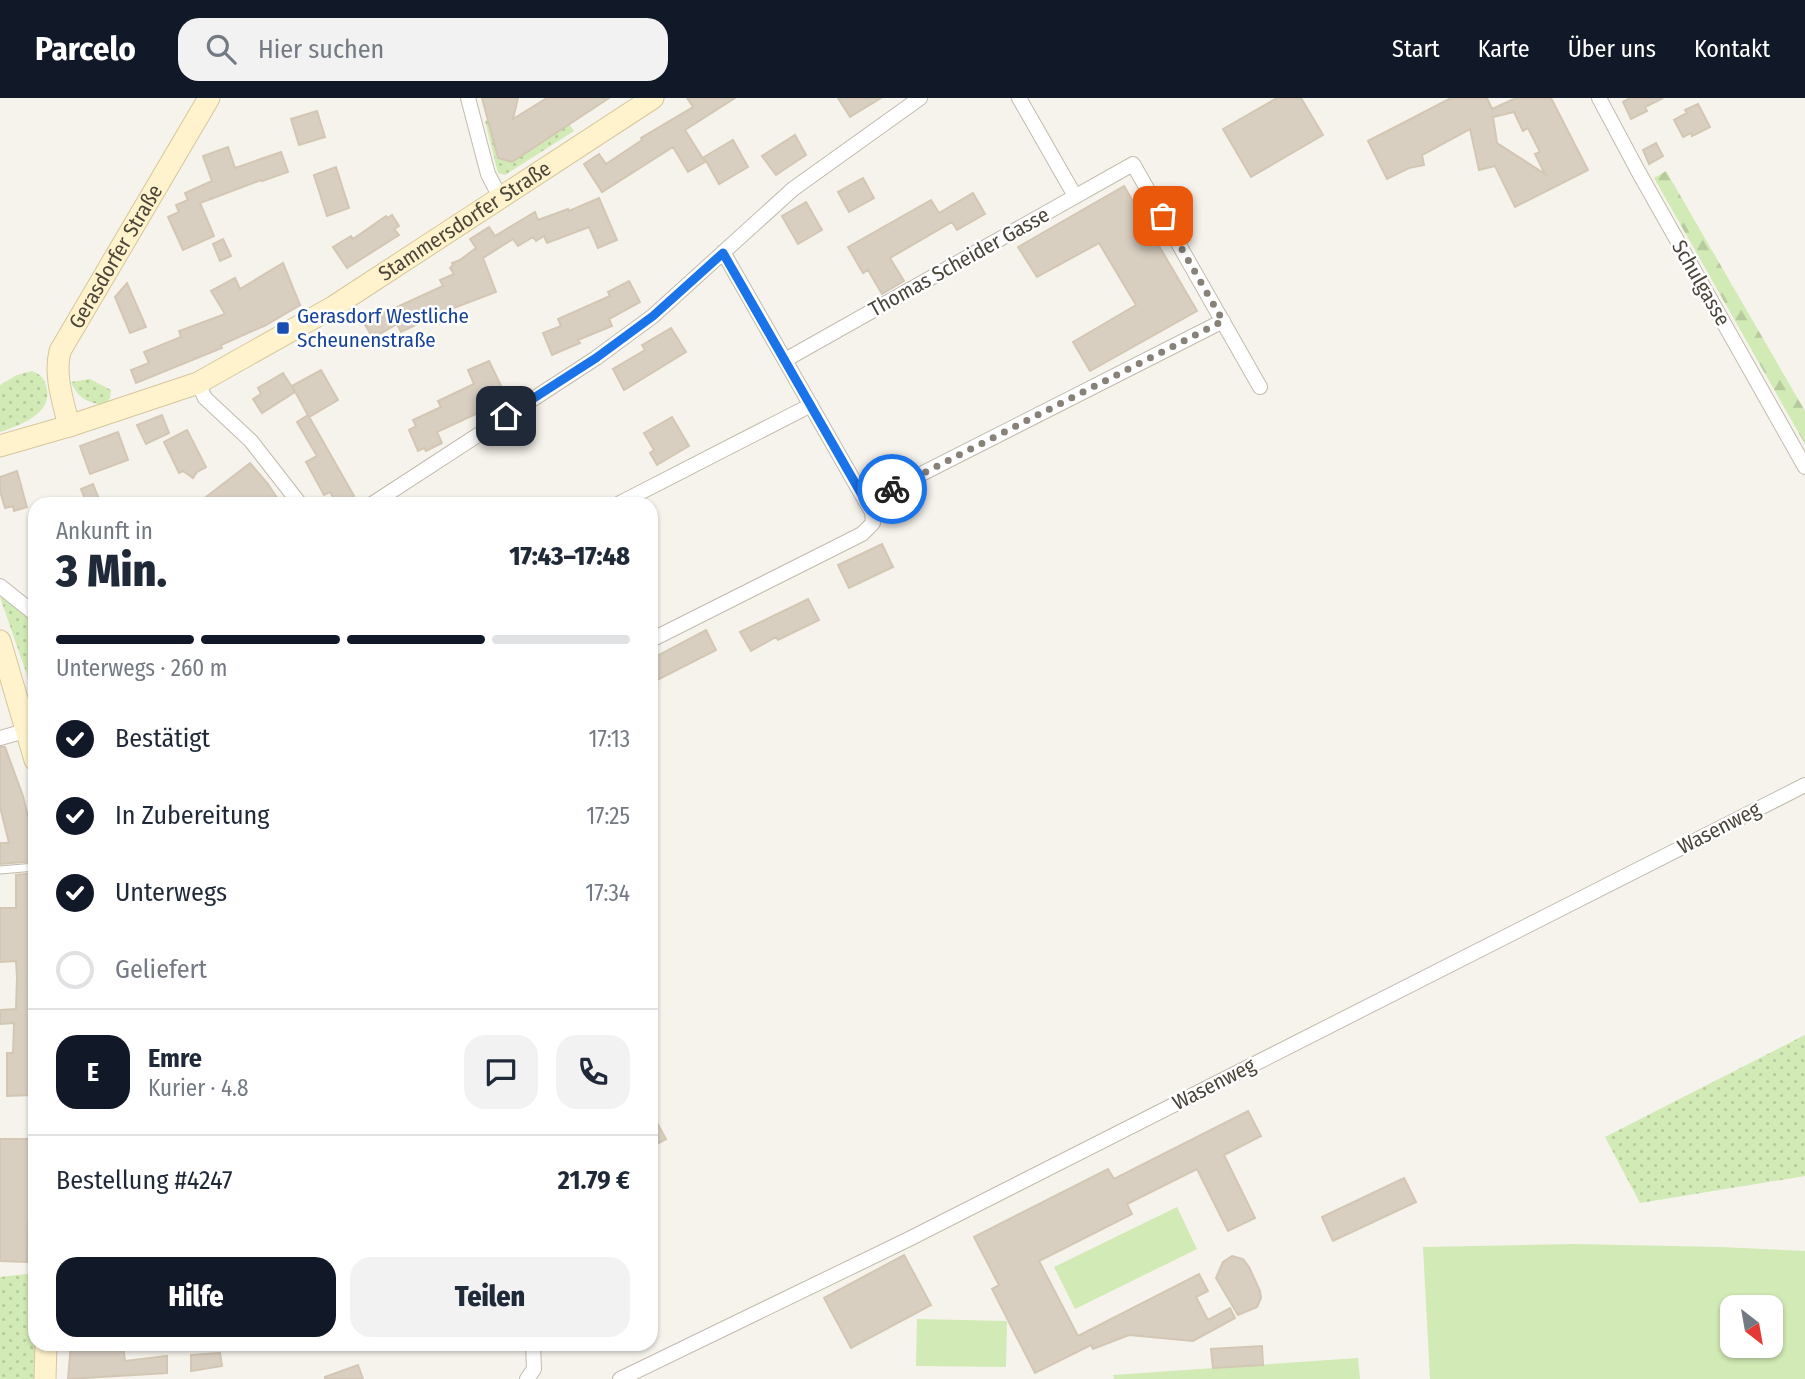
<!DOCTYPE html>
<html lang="de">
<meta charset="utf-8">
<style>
body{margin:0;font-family:"Fira Sans Condensed",sans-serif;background:#f2f2f3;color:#1f2937;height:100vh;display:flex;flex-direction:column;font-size:26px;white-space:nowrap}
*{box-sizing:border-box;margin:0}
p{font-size:23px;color:#747a83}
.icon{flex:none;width:38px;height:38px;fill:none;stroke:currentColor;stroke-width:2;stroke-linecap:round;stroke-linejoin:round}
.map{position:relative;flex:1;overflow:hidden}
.side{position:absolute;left:28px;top:399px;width:630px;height:854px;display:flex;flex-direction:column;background:#fff;border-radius:21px;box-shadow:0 2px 5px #0004}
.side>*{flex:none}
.needle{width:46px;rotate:149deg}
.tools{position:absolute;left:1720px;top:1197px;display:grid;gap:14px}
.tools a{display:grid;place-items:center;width:63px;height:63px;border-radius:14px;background:#fff;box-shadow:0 2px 5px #0004;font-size:35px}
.pin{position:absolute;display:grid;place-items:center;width:60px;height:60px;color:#fff;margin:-30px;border-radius:14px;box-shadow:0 4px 10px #0006}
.courier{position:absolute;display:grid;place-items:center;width:70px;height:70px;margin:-35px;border:5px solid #1a73e8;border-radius:50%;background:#fff;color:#222;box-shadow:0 2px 9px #0007}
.headline em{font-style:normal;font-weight:800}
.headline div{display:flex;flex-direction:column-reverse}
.headline{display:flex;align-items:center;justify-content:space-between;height:119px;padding:0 28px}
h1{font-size:46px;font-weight:800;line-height:52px}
.bar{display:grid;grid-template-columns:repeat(4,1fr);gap:10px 7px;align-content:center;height:84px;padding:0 28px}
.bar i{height:9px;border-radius:5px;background:#e0e1e3}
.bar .current{background:#111827}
.bar p{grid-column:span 4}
.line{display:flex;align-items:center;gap:18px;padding:0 28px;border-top:2px solid #e0e1e3}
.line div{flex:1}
.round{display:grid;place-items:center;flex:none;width:74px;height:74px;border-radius:21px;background:#f2f2f3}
ol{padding:0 28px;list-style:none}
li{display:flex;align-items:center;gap:21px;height:77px}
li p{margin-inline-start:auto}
li .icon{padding:7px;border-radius:50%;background:#111827;color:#fff;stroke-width:4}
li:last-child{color:#747a83}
li i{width:38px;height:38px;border:4px solid #e0e1e3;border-radius:50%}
.button{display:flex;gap:14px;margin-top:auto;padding:14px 28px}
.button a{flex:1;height:80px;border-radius:21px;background:#111827;color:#fff;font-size:28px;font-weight:800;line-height:80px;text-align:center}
.button a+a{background:#f2f2f3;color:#1f2937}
header{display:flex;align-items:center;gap:42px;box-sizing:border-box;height:98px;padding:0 35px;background:#111827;color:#fff}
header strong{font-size:33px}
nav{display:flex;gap:38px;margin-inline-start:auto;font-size:24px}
.search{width:490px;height:63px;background:#f2f2f3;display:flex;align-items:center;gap:18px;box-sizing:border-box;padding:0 24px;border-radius:21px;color:#747a83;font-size:26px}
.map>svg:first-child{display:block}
.grass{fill:url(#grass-dots)}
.forest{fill:url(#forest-firs)}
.garden{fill:#d2eab5;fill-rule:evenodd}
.building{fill:#d8cfc1;stroke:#d3c7b4;stroke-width:2;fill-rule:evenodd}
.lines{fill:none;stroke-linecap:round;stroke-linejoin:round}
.service-casing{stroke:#c2bbae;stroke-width:9}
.minor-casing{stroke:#c2bbae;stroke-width:16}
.secondary-casing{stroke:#d6c79b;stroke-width:23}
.service{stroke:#fff;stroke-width:7}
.minor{stroke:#fff;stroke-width:14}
.secondary{stroke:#fff3cd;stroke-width:21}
.done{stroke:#878178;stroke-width:7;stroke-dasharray:0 12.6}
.route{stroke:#1a73e8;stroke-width:9}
.transit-dot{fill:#1a4fb4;stroke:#fff;stroke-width:2.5}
.labels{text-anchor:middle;stroke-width:5;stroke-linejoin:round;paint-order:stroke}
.street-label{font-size:21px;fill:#4b4439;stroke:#fff}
.transit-label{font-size:21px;fill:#164399;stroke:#fff;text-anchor:start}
</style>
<header>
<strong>Parcelo</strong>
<div class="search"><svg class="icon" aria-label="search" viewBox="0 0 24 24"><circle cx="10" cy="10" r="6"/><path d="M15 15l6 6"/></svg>Hier suchen</div>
<nav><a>Start</a><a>Karte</a><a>Über uns</a><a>Kontakt</a></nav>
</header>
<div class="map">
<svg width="1805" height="1281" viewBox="0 0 1805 1281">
<defs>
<pattern id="grass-dots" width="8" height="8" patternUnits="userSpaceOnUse" patternTransform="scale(1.75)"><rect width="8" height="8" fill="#d2eab5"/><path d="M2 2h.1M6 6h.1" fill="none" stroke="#b6ca9c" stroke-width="1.8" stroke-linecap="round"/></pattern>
<pattern id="forest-firs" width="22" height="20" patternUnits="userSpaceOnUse" patternTransform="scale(1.75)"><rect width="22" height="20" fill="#d2eab5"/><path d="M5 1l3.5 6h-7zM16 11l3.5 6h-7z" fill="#b6ca9c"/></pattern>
</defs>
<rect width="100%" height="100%" fill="#f6f3ec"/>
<path class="grass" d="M488 22 497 59 512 64 569 26 574 33 505 77 498 75 485 23Z
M32 273C40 276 44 280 46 288 55 315 19 328 0 334V287L17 277Z
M90 281 111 292 110 300 105 307C89 305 78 301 71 284Z
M0 499C15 502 25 517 35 528V600Z
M1805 937V1078L1640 1105 1605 1039Z
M35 1175V1246H40L39 1281H0V1179Z"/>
<path class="forest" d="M1666 73 1805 313V346L1654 80Z"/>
<path class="garden" d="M1177 1109 1197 1151 1075 1211 1054 1169Z
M1574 1146 1720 1149 1805 1153V1281H1430L1423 1149ZM1771 1209V1248H1732V1209Z
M917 1221 1007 1223 1006 1269 916 1268Z
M1358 1260 1360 1281H1114L1113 1277Z"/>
<path class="building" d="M482 0H518L513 21 547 0H609L512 64 498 60Z
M687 0H735L685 32 705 64 688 74 673 49 602 94 584 66 599 56 606 66 642 42 641 40 693 9Z
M838 0H881L850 19Z
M1277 0H1301L1323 37 1251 79 1223 31Z
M1451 0H1487L1492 11 1516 0H1551L1588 72 1515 109 1495 68 1479 72 1470 31 1422 57 1424 67 1409 70 1387 81 1368 43ZM1514 14 1523 33 1528 30 1540 54 1535 56 1545 76 1497 45 1493 19Z
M1630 0H1663L1645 9 1647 13 1631 21 1623 4Z
M1698 6 1710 29 1692 38 1691 35 1683 39 1674 22 1687 15 1685 12Z
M317 13 325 39 299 47 291 21Z
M795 37 806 57 776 77 762 58Z
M733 42 748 69 719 86 704 59Z
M1656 45 1663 58 1649 66 1643 52Z
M228 49 235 70 281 54 288 74 262 83 261 82 200 105 214 138 183 152 168 119 179 114 176 107 188 102 185 95 212 83 203 58Z
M336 69 349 110 327 118 314 77Z
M863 80 874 100 849 114 838 94Z
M1124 88 1197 213 1090 273 1073 244 1136 207 1099 145 1037 179 1018 149Z
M973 95 985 116 957 132 952 124 890 160 904 183 882 196 868 172 863 175 848 149 931 102 939 115Z
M599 100 617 142 598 150 589 129 547 145 544 138 536 143 533 139 518 148 513 141 483 160 496 194 443 214 401 234 397 226 373 240 364 225 383 214 384 215 443 188 440 182 454 176 450 170 453 167 452 165 460 162 476 150 470 141 489 129 495 138 535 114 538 122 568 111 569 113Z
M806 104 822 132 798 146 782 118Z
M392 117 399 128 394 131 399 137 347 170 333 149 351 138 353 141 386 118 388 120Z
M223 141 231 158 220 163 213 146Z
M283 165 300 207 266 227 221 247 222 250 136 285 131 272 149 265 144 254 181 239 179 233 225 216 211 193 235 180 240 191Z
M629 183 640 204 609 221 612 228 578 242 580 245 552 257 543 235 561 228 558 221 610 198 608 194Z
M127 185 146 229 130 235 115 199Z
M671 230 686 254 624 292 613 271 645 252 642 247Z
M489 263 507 300 481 316 480 314 437 334 442 345 426 353 424 350 418 353 409 332 416 328 413 322 441 309 438 303 474 286 468 272Z
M321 272 338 302 309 319 292 288Z
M283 275 295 294 262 315 253 301 261 296 258 290Z
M162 317 169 335 146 346 137 327Z
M308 317 354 398 340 406H337L330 394 324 397 306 364 317 358 297 324Z
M672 319 689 348 657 367 650 355 654 352 644 335Z
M187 332 206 369 197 374 193 380 183 373 179 375 164 344Z
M118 334 128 362 90 376 80 348Z
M250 365 268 386 281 406H197Z
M17 373 27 409 14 413 13 408 5 410 0 393V379Z
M93 386 101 406H87L81 391Z
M882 446 893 469 849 490 838 467Z
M808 501 819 522 778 542 776 539 751 553 740 534Z
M706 532 716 552 651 585V561Z
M0 649H5L23 698 31 730 35 729V763L0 766V745H9L0 709Z
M35 775V924H30V955H35L33 997 7 998V955H13L14 925 0 926V912L16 911 17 879 16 863 0 864V810H16V777Z
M1248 1013 1261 1038 1224 1057 1255 1120 1228 1133 1197 1071 1127 1106 1132 1116 1039 1163 1078 1238 1199 1176 1208 1193 1196 1199 1208 1222 1230 1210 1235 1220 1193 1243 1129 1237 1093 1251 1091 1247 1035 1275 992 1191 999 1187 974 1139 1108 1071 1114 1081Z
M651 1014 666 1041 651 1049Z
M0 1041H31V1088L33 1092 28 1125 27 1164 0 1163Z
M1404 1080 1416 1104 1333 1143 1322 1119Z
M904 1157 931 1207 851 1250 824 1200Z
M1232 1158 1243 1161 1249 1169 1260 1193 1261 1200 1257 1209 1238 1217 1216 1180 1223 1164Z
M71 1246H123L125 1263 167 1258V1275L68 1281Z
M1262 1248 1263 1267 1213 1270 1211 1251Z
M220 1255 222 1268 191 1273V1257Z
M358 1267 363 1281H325V1279Z"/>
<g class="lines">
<g class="service-casing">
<path id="service" d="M0 772 35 769"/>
</g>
<g class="minor-casing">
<path id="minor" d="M468 0 488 76 501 101
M1019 0 1075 98
M1599 0 1638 73 1805 369
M723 154 866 404
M785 262 1133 66 1260 289
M198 285 205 300 251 343 300 406
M372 406 596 260 653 218 793 91 920 0
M618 406 811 307
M0 488 35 516
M651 542 862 436 873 425 872 414 866 404 1223 223
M0 640 32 631
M527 1281 534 1271 533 1246
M620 1281 907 1142 1805 687"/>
</g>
<g class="secondary-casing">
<g id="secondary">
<path id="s1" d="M69 328C63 303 54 278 60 253L209 0"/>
<path id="s2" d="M0 348 69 328 198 285 333 209 653 0"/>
<path d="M0 543 35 662"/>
<path d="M45 1281 46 1246"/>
</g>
</g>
<use href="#service" class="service"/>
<use href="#minor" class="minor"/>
<use href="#secondary" class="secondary"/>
</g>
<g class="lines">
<path class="done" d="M892 391 1223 223 1163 118"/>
<path class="route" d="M506 318 596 260 653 218 723 155 866 404 892 391"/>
</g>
<rect class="transit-dot" x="276" y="223" width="14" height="14" rx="3.5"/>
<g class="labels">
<g class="street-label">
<text dy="7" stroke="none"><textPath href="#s2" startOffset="520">Stammersdorfer Straße</textPath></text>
<text dy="7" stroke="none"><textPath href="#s1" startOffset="186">Gerasdorfer Straße</textPath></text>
<text transform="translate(959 164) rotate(-29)" y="7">Thomas Scheider Gasse</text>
<text transform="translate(1701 185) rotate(60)" y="7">Schulgasse</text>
<text transform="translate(1719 730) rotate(-27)" y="7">Wasenweg</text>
<text transform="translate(1214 986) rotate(-27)" y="7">Wasenweg</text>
</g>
<g class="transit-label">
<text x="297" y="225">Gerasdorf Westliche<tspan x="297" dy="24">Scheunenstraße</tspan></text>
</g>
</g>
</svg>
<div class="tools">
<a><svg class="needle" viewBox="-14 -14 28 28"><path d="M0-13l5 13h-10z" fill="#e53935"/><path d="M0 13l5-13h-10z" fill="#747a83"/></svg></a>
</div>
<div class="pin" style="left:1163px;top:118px;background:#ea580c"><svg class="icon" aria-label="bag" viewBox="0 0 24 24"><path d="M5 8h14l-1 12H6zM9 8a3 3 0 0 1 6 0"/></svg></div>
<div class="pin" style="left:506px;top:318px;background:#1f2937"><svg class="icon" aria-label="home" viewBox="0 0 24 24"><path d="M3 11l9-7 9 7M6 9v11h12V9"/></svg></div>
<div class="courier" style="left:892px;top:391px"><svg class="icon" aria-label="bike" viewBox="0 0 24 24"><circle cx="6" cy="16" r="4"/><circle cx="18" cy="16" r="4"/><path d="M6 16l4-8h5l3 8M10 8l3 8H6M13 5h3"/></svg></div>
<section class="side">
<div class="headline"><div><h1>3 Min.</h1><p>Ankunft in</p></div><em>17:43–17:48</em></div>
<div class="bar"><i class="current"></i><i class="current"></i><i class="current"></i><i></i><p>Unterwegs · 260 m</p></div>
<ol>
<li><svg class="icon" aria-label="check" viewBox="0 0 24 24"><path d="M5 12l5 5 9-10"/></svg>Bestätigt<p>17:13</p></li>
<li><svg class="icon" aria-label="check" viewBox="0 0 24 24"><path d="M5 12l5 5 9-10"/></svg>In Zubereitung<p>17:25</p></li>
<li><svg class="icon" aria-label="check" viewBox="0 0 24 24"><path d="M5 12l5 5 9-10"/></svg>Unterwegs<p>17:34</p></li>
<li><i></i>Geliefert</li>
</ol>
<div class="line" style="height:126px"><b class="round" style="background:#111827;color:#fff">E</b><div><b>Emre</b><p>Kurier · 4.8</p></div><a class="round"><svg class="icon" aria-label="chat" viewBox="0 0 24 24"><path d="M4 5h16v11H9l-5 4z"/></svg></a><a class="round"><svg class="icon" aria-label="phone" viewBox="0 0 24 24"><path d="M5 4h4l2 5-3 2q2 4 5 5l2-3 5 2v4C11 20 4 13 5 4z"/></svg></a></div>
<div class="line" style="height:91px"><div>Bestellung #4247</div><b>21.79 €</b></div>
<div class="button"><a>Hilfe</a><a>Teilen</a></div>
</section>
</div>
